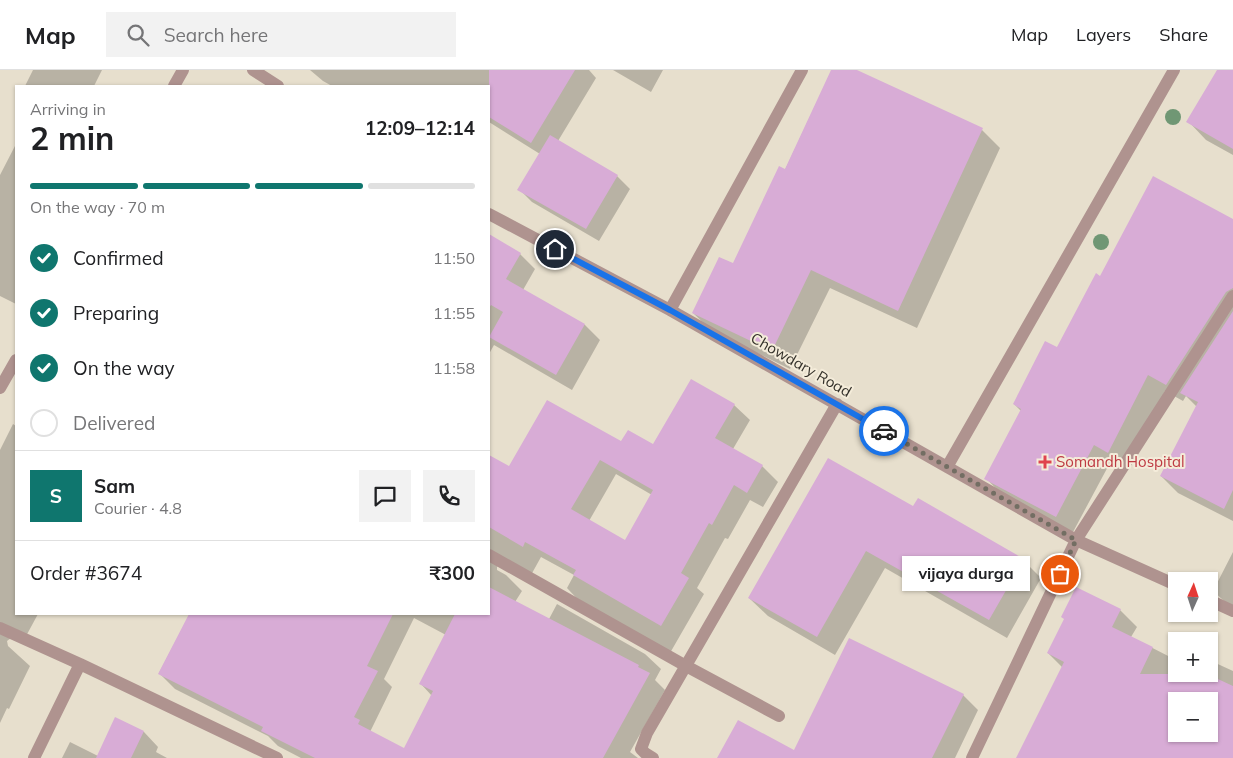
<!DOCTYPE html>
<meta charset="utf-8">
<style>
body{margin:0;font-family:Mulish,sans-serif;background:#f2f2f2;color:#202124;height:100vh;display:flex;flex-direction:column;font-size:19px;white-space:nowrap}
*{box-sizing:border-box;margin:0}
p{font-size:16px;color:#757577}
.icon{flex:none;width:28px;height:28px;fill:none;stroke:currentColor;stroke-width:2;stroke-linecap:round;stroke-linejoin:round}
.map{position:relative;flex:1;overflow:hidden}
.sheet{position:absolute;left:15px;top:15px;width:475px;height:530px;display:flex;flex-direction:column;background:#fff;border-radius:0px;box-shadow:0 1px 4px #0004}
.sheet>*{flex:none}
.needle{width:32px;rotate:3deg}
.buttons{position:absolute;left:1168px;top:502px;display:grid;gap:10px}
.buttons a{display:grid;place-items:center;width:50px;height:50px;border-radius:0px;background:#fff;box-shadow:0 1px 4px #0004;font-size:25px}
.pin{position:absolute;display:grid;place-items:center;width:42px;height:42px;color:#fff;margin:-21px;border:2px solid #fff;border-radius:50%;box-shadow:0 1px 5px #0007}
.courier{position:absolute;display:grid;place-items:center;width:50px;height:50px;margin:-25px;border:4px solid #1a73e8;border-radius:50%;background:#fff;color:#222;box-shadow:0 1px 6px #0007}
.bubble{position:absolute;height:35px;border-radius:0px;background:#fff;box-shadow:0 1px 4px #0004;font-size:16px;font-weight:700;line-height:35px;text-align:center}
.overview em{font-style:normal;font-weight:700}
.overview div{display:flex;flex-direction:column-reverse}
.overview{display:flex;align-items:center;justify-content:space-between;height:85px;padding:0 15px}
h1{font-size:32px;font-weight:700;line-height:38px}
.bar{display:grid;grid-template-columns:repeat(4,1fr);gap:8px 5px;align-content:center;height:60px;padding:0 15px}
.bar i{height:6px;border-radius:4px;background:#e0e0e0}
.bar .current{background:#0f766e}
.bar p{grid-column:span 4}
.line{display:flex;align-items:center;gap:12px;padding:0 15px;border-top:1px solid #e0e0e0}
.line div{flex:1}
.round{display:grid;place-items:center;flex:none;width:52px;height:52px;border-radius:0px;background:#f2f2f2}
ol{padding:0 15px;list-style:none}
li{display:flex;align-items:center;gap:15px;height:55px}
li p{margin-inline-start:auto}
li .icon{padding:5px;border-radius:50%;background:#0f766e;color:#fff;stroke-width:4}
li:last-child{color:#757577}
li i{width:28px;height:28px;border:2px solid #e0e0e0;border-radius:50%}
header{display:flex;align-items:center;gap:30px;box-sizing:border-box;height:70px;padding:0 25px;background:#fff;border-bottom:1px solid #e0e0e0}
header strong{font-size:24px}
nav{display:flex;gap:28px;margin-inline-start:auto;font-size:18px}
.search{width:350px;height:45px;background:#f2f2f2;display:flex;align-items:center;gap:12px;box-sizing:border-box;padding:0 18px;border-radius:0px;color:#757577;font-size:19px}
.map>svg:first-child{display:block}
.shadow{fill:#0003;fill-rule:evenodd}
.building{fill:#d8acd6;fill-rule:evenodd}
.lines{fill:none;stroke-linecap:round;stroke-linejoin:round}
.minor{stroke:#af938f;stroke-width:12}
.tree{fill:#709774}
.done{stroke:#736e63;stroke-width:5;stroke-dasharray:0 9}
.route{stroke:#1a73e8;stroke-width:6}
.health-dot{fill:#e0444e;stroke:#f4ecda;stroke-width:2}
.labels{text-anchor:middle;stroke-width:4;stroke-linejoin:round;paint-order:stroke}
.street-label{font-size:15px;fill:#34312a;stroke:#f4ecda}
.health-label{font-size:15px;fill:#be3a42;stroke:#f4ecda;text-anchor:start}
</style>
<header>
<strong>Map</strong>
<div class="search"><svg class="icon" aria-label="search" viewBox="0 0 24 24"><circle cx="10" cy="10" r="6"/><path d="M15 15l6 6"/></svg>Search here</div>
<nav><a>Map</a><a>Layers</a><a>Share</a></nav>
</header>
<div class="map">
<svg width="1233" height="688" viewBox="0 0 1233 688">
<rect width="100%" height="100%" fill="#e7dfcd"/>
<path class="shadow" d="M33 0H102L94 16H25Z
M310 0H589L596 8 558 71 617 106 630 119 599 171 532 132 519 119 540 84 489 52V16H332L323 11Z
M613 0H663L651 22Z
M832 0H854L982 60 1000 78 917 258 830 218 790 299 712 261 693 243 734 195 785 100Z
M1218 0H1222L1233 7V85L1206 70 1188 51Z
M16 74V234L0 226V105Z
M1233 151V451L1178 423 1161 406 1197 337 1186 326 1183 331 1165 321 1125 398 1111 391 1073 462 1002 425 986 408 1021 341 1014 334 1057 278 1101 207Z
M489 166 520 184 535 199 523 220 585 255 600 270 572 320 494 275 489 284Z
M734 335 750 350 733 379 762 396 778 412 763 437 750 430 728 469 725 468 697 518 704 524 670 583 582 534 567 518 574 505 541 487 531 505 501 493 497 497V500L506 505 522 521 515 532 549 549 557 534 645 584 661 599 655 610 665 620 630 682 638 688H301L278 676 268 666 175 619 159 603 190 544H489V386L509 398 622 373 654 376ZM616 404 652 425 625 472 589 451ZM414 548 446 565 421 614 432 626 405 680 370 662 392 617 384 609Z
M13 354 16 356V544H38L25 568 15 565 7 571 8 576 30 596 9 639 7 638 0 653V380Z
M913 438 1023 490 1041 508 1007 568 885 498 835 585 768 546 749 528Z
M1233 482V539L1213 521Z
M1120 540 1137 557 1131 567 1176 590V604H1209V590L1233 601V688H1017L1063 598 1048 583ZM1176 631H1209V664H1176Z
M963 625 978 640 955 688H719L794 682Z
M116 649 144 662 158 677 156 682 167 688H62L70 672 98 686Z"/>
<path class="building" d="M489 0H575L531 73 489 47Z
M831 0H857L983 58 898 241 811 200 772 281 692 243 719 187 733 193 779 96 785 99Z
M1217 0H1233V79L1186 52Z
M550 65 618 105 586 159 517 120Z
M1153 106 1233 149V218L1226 222 1166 315 1148 305 1108 383 1094 375 1056 447 984 409 1021 339 1013 334 1045 271 1057 277 1096 203 1100 206Z
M489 164 521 183 506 209 585 254 556 305 489 267 503 242 491 235 489 238Z
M1233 241V420L1224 439 1160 406 1198 332 1180 323Z
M691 309 735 334 715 368 763 395 747 423 734 415 712 455 709 453 681 503 689 508 661 556 573 505 576 500 525 472 523 477 489 457V385L509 396 547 330 621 371 628 360 653 374ZM600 390 653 420 625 470 571 439Z
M828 388 913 436 918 428 1024 489 989 550 866 481 817 567 748 528Z
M489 517 639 595 638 597 650 603 603 688H315L261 661 263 657 158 604 189 544H393L367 596 378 601 354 647 360 650 358 654 404 678 433 621 419 614 455 544H489Z
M1076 517 1121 539 1112 557 1153 577 1140 604H1207L1233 616V688H1016L1064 592 1047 583 1064 549 1061 547ZM1176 631H1209V664H1176Z
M849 568 964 624 932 688H717L738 650 794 680Z
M115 647 144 661 131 688H96Z"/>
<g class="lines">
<path class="minor" d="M253 0 278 16
M174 16 183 0
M489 144 670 240 1076 470 1176 515
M670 240 802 0
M0 318 16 290
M947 397 1174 0
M489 485 686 596 779 646
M1209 530 1233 541
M0 558 80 594 277 688
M34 688 80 594
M653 688 645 683 641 679 647 663 837 334
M972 688 1076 470 1233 226"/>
</g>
<g class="tree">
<circle cx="1173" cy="47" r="8"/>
<circle cx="1101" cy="172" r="8"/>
</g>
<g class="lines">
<path class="done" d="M884 361 1076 470 1060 504"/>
<path class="route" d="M555 179 670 240 884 361"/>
</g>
<path class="health-dot" d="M1042.5 384.5h5v5h5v5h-5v5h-5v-5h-5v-5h5z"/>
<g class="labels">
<g class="street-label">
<text transform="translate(801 295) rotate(30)" y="5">Chowdary Road</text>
</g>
<g class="health-label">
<text x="1056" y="397">Somandh Hospital</text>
</g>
</g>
</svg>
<div class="buttons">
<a><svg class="needle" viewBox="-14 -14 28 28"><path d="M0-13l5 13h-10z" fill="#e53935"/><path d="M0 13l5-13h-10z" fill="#757577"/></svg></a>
<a>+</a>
<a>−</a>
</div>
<div class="pin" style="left:1060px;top:504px;background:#ea580c"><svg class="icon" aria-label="bag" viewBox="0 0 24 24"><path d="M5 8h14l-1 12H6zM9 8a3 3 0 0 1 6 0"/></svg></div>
<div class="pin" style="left:555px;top:179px;background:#1f2937"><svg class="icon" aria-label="home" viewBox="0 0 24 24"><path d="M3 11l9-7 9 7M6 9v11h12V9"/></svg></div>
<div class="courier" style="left:884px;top:361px"><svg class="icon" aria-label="car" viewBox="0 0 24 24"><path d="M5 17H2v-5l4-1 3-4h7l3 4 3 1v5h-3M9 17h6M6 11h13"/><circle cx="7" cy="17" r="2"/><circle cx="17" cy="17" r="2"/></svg></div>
<div class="bubble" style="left:902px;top:486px;width:128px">vijaya durga</div>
<section class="sheet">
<div class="overview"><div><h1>2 min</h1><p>Arriving in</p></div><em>12:09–12:14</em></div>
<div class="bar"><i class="current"></i><i class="current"></i><i class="current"></i><i></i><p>On the way · 70 m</p></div>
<ol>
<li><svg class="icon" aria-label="check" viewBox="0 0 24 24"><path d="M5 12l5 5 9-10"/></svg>Confirmed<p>11:50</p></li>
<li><svg class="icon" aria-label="check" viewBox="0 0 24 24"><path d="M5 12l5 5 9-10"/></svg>Preparing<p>11:55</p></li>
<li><svg class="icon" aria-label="check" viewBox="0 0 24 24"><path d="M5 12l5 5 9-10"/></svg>On the way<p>11:58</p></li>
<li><i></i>Delivered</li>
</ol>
<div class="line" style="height:90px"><b class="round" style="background:#0f766e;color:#fff">S</b><div><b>Sam</b><p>Courier · 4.8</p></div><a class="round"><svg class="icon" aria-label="chat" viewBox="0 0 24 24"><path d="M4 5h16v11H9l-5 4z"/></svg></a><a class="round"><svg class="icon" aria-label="phone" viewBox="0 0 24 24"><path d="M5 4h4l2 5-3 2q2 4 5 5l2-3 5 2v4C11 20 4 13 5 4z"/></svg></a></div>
<div class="line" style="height:65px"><div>Order #3674</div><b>₹300</b></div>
</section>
</div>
